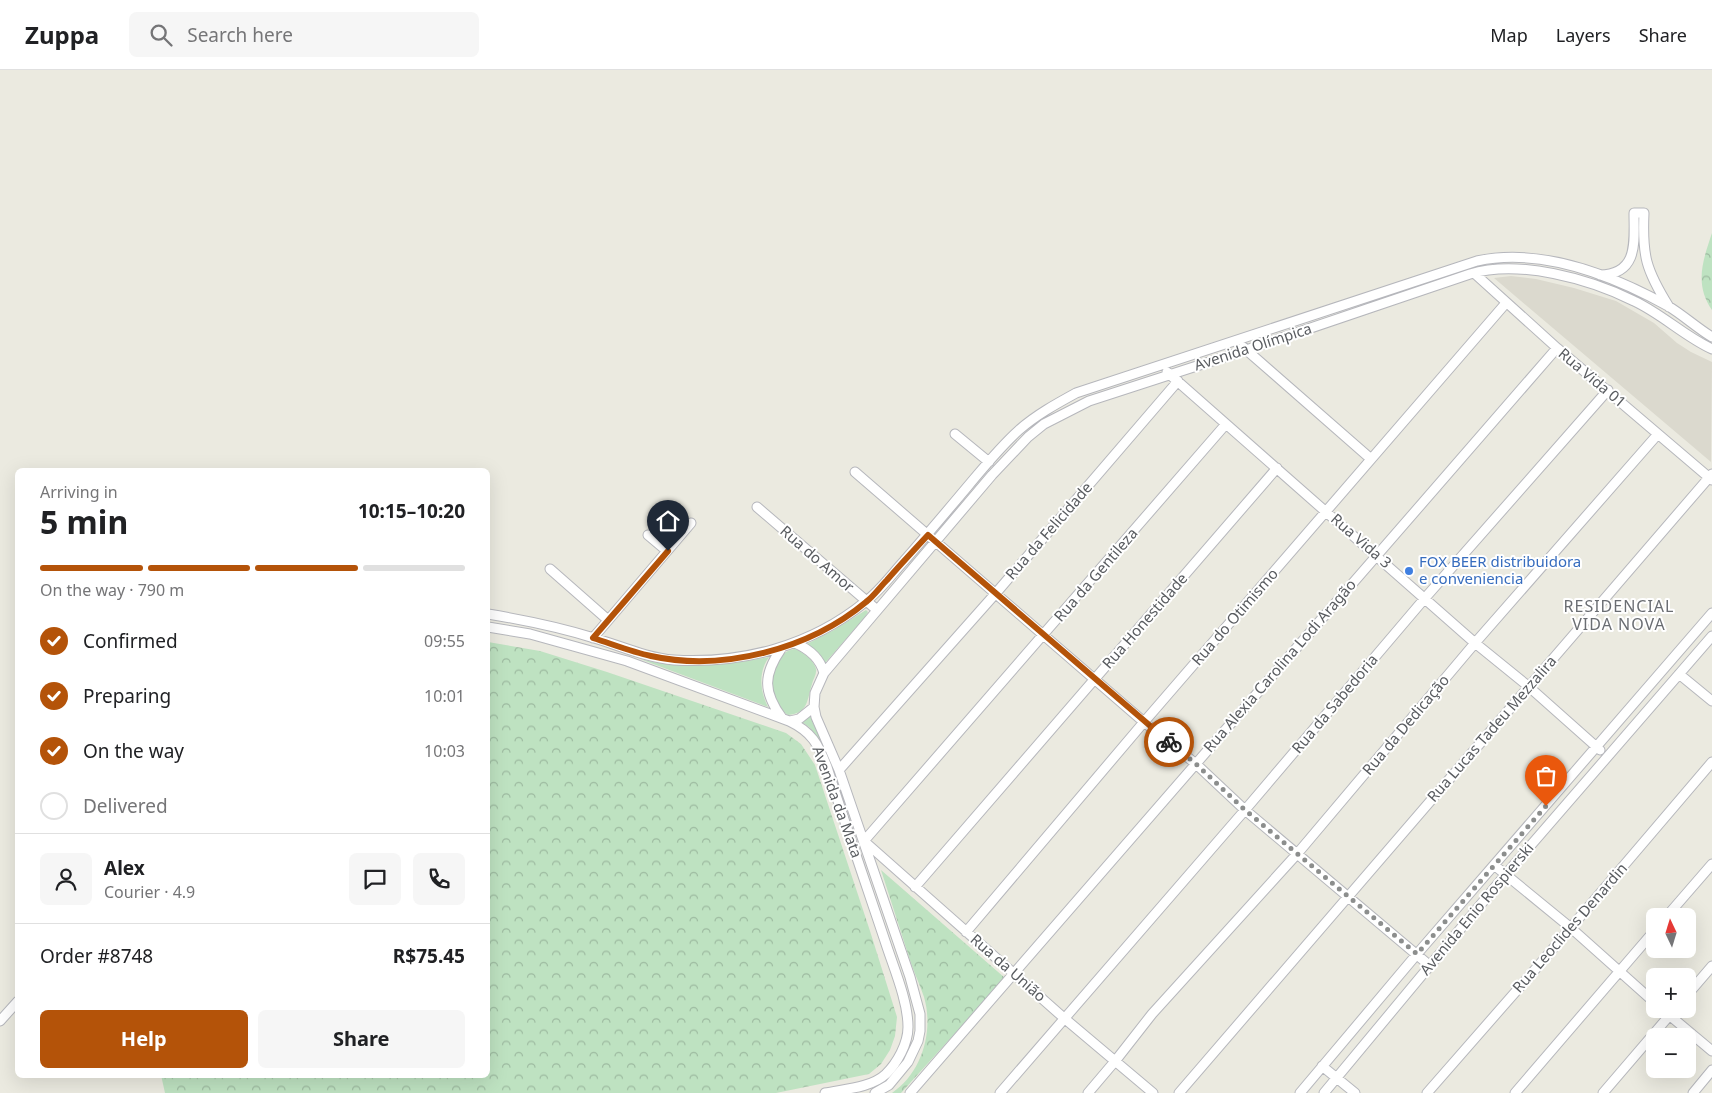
<!DOCTYPE html>
<meta charset="utf-8">
<style>
body{margin:0;font-family:"Noto Sans",sans-serif;background:#f6f6f6;color:#202124;height:100vh;display:flex;flex-direction:column;font-size:19px;white-space:nowrap}
*{box-sizing:border-box;margin:0}
p{font-size:16px;color:#757577}
.icon{flex:none;width:28px;height:28px;fill:none;stroke:currentColor;stroke-width:2;stroke-linecap:round;stroke-linejoin:round}
.map{position:relative;flex:1;overflow:hidden}
.panel{position:absolute;left:15px;top:398px;width:475px;height:610px;display:flex;flex-direction:column;background:#fff;border-radius:8px;box-shadow:0 5px 20px #0002}
.panel>*{flex:none}
.needle{width:32px;rotate:356deg}
.buttons{position:absolute;left:1646px;top:838px;display:grid;gap:10px}
.buttons a{display:grid;place-items:center;width:50px;height:50px;border-radius:8px;background:#fff;box-shadow:0 5px 20px #0002;font-size:25px}
.pin{position:absolute;display:grid;place-items:center;width:42px;height:42px;color:#fff;margin:-51px -21px;border-radius:50% 50% 50% 0;rotate:-45deg;box-shadow:0 0 5px #0007}
.pin .icon{rotate:45deg}
.courier{position:absolute;display:grid;place-items:center;width:50px;height:50px;margin:-25px;border:4px solid #b45309;border-radius:50%;background:#fff;color:#222;box-shadow:0 1px 6px #0007}
.head em{font-style:normal;font-weight:700}
.head div{display:flex;flex-direction:column-reverse}
.head{display:flex;align-items:center;justify-content:space-between;height:85px;padding:0 25px}
h1{font-size:32px;font-weight:700;line-height:38px}
.bar{display:grid;grid-template-columns:repeat(4,1fr);gap:8px 5px;align-content:center;height:60px;padding:0 25px}
.bar i{height:6px;border-radius:4px;background:#e0e0e0}
.bar .selected{background:#b45309}
.bar p{grid-column:span 4}
.line{display:flex;align-items:center;gap:12px;padding:0 25px;border-top:1px solid #e0e0e0}
.line div{flex:1}
.round{display:grid;place-items:center;flex:none;width:52px;height:52px;border-radius:8px;background:#f6f6f6}
ol{padding:0 25px;list-style:none}
li{display:flex;align-items:center;gap:15px;height:55px}
li p{margin-inline-start:auto}
li .icon{padding:5px;border-radius:50%;background:#b45309;color:#fff;stroke-width:4}
li:last-child{color:#757577}
li i{width:28px;height:28px;border:2px solid #e0e0e0;border-radius:50%}
.action{display:flex;gap:10px;margin-top:auto;padding:10px 25px}
.action a{flex:1;height:58px;border-radius:8px;background:#b45309;color:#fff;font-size:20px;font-weight:700;line-height:58px;text-align:center}
.action a+a{background:#f6f6f6;color:#202124}
header{display:flex;align-items:center;gap:30px;box-sizing:border-box;height:70px;padding:0 25px;background:#fff;border-bottom:1px solid #e0e0e0}
header strong{font-size:24px}
nav{display:flex;gap:28px;margin-inline-start:auto;font-size:18px}
.search{width:350px;height:45px;background:#f6f6f6;display:flex;align-items:center;gap:12px;box-sizing:border-box;padding:0 18px;border-radius:8px;color:#757577;font-size:19px}
.map>svg:first-child{display:block}
.education{fill:#dbd9ce}
.grass{fill:#bee2c1}
.forest{fill:url(#forest-crowns)}
.lines{fill:none;stroke-linecap:round;stroke-linejoin:round}
.minor-casing{stroke:#b6b7bc;stroke-width:11}
.minor{stroke:#fff;stroke-width:9}
.done{stroke:#8c8e8d;stroke-width:5;stroke-dasharray:0 9}
.route{stroke:#b45309;stroke-width:6}
.shop-dot{fill:#3f7fe0;stroke:#fff;stroke-width:2}
.labels{text-anchor:middle;stroke-width:4;stroke-linejoin:round;paint-order:stroke}
.street-label{font-size:15px;fill:#595c60;stroke:#fff}
.shop-label{font-size:15px;fill:#366cbe;stroke:#fff;text-anchor:start}
.neighbourhood-label{font-size:16px;letter-spacing:1px;fill:#6a6d72;stroke:#fff}
</style>
<header>
<strong>Zuppa</strong>
<div class="search"><svg class="icon" aria-label="search" viewBox="0 0 24 24"><circle cx="10" cy="10" r="6"/><path d="M15 15l6 6"/></svg>Search here</div>
<nav><a>Map</a><a>Layers</a><a>Share</a></nav>
</header>
<div class="map">
<svg width="1712" height="1023" viewBox="0 0 1712 1023">
<defs>
<pattern id="forest-crowns" width="20" height="18" patternUnits="userSpaceOnUse" patternTransform="scale(1.25)"><rect width="20" height="18" fill="#bee2c1"/><path d="M2 6a3 3 0 1 1 6 0M12 15a3 3 0 1 1 6 0" fill="none" stroke="#9dbaa0"/></pattern>
</defs>
<rect width="100%" height="100%" fill="#ebeae0"/>
<path class="education" d="M1511 206 1536 209 1574 218 1616 231 1654 253 1677 273 1691 282 1712 292 1711 392 1494 208Z"/>
<path class="grass" d="M866 540 868 542 865 547 825 593 818 582 807 574 834 560Z
M794 579C801 580 815 591 816 599 817 604 813 609 812 614 807 629 809 643 788 645 765 633 767 584 794 579Z
M769 587C758 602 760 621 768 637L640 589C684 600 726 595 769 587Z
M811 645 813 653 823 675 809 657 802 652Z"/>
<path class="forest" d="M1712 163V240C1694 214 1703 190 1712 163Z
M488 572 540 581 607 602 786 663 801 674 815 695 870 861 897 947 895 966 890 980 881 994 869 1004 776 1023H165L161 1005H488Z
M881 800 1005 908 901 1023H892C922 1003 934 961 924 927 919 912 912 898 908 884 899 856 890 828 881 800Z"/>
<g class="lines">
<g class="minor-casing">
<path id="minor" d="M1474 203 1557 278 1712 410
M1600 205C1639 204 1634 171 1634 143H1644C1642 186 1646 200 1669 237
M1243 277 1371 389
M1167 302 1475 573 1528 616 1600 680
M955 364 989 392
M855 402 1144 652 1196 694 1245 740 1429 895
M757 437 877 540
M648 465 667 481
M550 499 608 550
M488 544C524 550 559 557 594 568 621 576 647 588 674 590 743 594 811 576 865 532 880 521 892 504 904 491 926 466 947 441 968 416 984 397 1000 377 1019 360 1036 345 1056 334 1076 323L1477 191C1542 177 1612 205 1668 236 1683 245 1697 258 1712 267
M488 557 530 564 627 591 789 651C812 662 818 674 827 697 846 757 867 817 887 877 895 901 908 932 908 957 908 974 897 993 886 1004 871 1018 844 1019 825 1023
M593 568 691 453
M795 573C809 579 820 588 824 603
M781 579C763 605 763 622 782 648
M1679 604 1712 631
M790 651 799 649 814 637
M839 700 996 523 1178 311
M1494 795 1571 858 1655 933
M915 817 1277 398
M1667 846 1712 794
M966 862 1144 652 1506 233
M1688 924 1712 896
M1662 939 1712 981
M0 951 18 931
M1322 996 1355 1023
M875 1023 889 1015 908 992 918 971 920 961V944L910 907 839 700 816 647 814 637 815 623 824 603 992 405 1028 367 1044 354 1089 331 1246 280 1470 204C1519 189 1590 209 1634 231 1662 244 1684 266 1712 279
M910 1023 1557 278
M1000 1023 1245 740 1425 528 1608 320
M1088 1023 1116 990 1152 944 1297 784 1475 573 1658 364
M1153 1023 1064 948 864 771 1226 354
M1179 1023 1712 404
M1300 1023 1417 884 1712 543
M1324 1023 1506 804 1712 566
M1427 1023 1539 895 1712 692
M1515 1023 1655 860
M1603 1023 1675 939
M1693 1023 1712 1000"/>
</g>
<use href="#minor" class="minor"/>
</g>
<g class="lines">
<path class="done" d="M1169 672 1196 694 1245 740 1417 884 1546 736"/>
<path class="route" d="M668 481 593 568C612 574 632 582 651 586 723 602 810 579 866 532 874 526 880 517 887 510 900 495 914 480 928 465L1169 672"/>
</g>
<circle class="shop-dot" cx="1409" cy="501" r="5"/>
<g class="labels">
<g class="street-label">
<text transform="translate(1253 277) rotate(-18)" y="5">Avenida Olímpica</text>
<text transform="translate(1592 308) rotate(40)" y="5">Rua Vida 01</text>
<text transform="translate(1049 461) rotate(-49)" y="5">Rua da Felicidade</text>
<text transform="translate(1361 471) rotate(41)" y="5">Rua Vida 3</text>
<text transform="translate(817 489) rotate(41)" y="5">Rua do Amor</text>
<text transform="translate(1096 505) rotate(-49)" y="5">Rua da Gentileza</text>
<text transform="translate(1235 547) rotate(-49)" y="5">Rua do Otimismo</text>
<text transform="translate(1145 551) rotate(-49)" y="5">Rua Honestidade</text>
<text transform="translate(1280 596) rotate(-49)" y="5">Rua Alexia Carolina Lodi Aragão</text>
<text transform="translate(1335 634) rotate(-50)" y="5">Rua da Sabedoria</text>
<text transform="translate(1406 655) rotate(-50)" y="5">Rua da Dedicação</text>
<text transform="translate(1492 659) rotate(-49)" y="5">Rua Lucas Tadeu Mezzalira</text>
<text transform="translate(837 732) rotate(70)" y="5">Avenida da Mata</text>
<text transform="translate(1477 839) rotate(-50)" y="5">Avenida Enio Rospierski</text>
<text transform="translate(1570 858) rotate(-49)" y="5">Rua Leoclides Denardin</text>
<text transform="translate(1008 898) rotate(41)" y="5">Rua da União</text>
</g>
<g class="shop-label">
<text x="1419" y="497">FOX BEER distribuidora<tspan x="1419" dy="17">e conveniencia</tspan></text>
</g>
<g class="neighbourhood-label">
<text x="1619" y="542">RESIDENCIAL<tspan x="1619" dy="18">VIDA NOVA</tspan></text>
</g>
</g>
</svg>
<div class="buttons">
<a><svg class="needle" viewBox="-14 -14 28 28"><path d="M0-13l5 13h-10z" fill="#e53935"/><path d="M0 13l5-13h-10z" fill="#757577"/></svg></a>
<a>+</a>
<a>−</a>
</div>
<div class="pin" style="left:1546px;top:736px;background:#ea580c"><svg class="icon" aria-label="bag" viewBox="0 0 24 24"><path d="M5 8h14l-1 12H6zM9 8a3 3 0 0 1 6 0"/></svg></div>
<div class="pin" style="left:668px;top:481px;background:#1f2937"><svg class="icon" aria-label="home" viewBox="0 0 24 24"><path d="M3 11l9-7 9 7M6 9v11h12V9"/></svg></div>
<div class="courier" style="left:1169px;top:672px"><svg class="icon" aria-label="bike" viewBox="0 0 24 24"><circle cx="6" cy="16" r="4"/><circle cx="18" cy="16" r="4"/><path d="M6 16l4-8h5l3 8M10 8l3 8H6M13 5h3"/></svg></div>
<section class="panel">
<div class="head"><div><h1>5 min</h1><p>Arriving in</p></div><em>10:15–10:20</em></div>
<div class="bar"><i class="selected"></i><i class="selected"></i><i class="selected"></i><i></i><p>On the way · 790 m</p></div>
<ol>
<li><svg class="icon" aria-label="check" viewBox="0 0 24 24"><path d="M5 12l5 5 9-10"/></svg>Confirmed<p>09:55</p></li>
<li><svg class="icon" aria-label="check" viewBox="0 0 24 24"><path d="M5 12l5 5 9-10"/></svg>Preparing<p>10:01</p></li>
<li><svg class="icon" aria-label="check" viewBox="0 0 24 24"><path d="M5 12l5 5 9-10"/></svg>On the way<p>10:03</p></li>
<li><i></i>Delivered</li>
</ol>
<div class="line" style="height:90px"><a class="round"><svg class="icon" aria-label="person" viewBox="0 0 24 24"><circle cx="12" cy="8" r="4"/><path d="M4 21q1-7 8-7t8 7"/></svg></a><div><b>Alex</b><p>Courier · 4.9</p></div><a class="round"><svg class="icon" aria-label="chat" viewBox="0 0 24 24"><path d="M4 5h16v11H9l-5 4z"/></svg></a><a class="round"><svg class="icon" aria-label="phone" viewBox="0 0 24 24"><path d="M5 4h4l2 5-3 2q2 4 5 5l2-3 5 2v4C11 20 4 13 5 4z"/></svg></a></div>
<div class="line" style="height:65px"><div>Order #8748</div><b>R$75.45</b></div>
<div class="action"><a>Help</a><a>Share</a></div>
</section>
</div>
